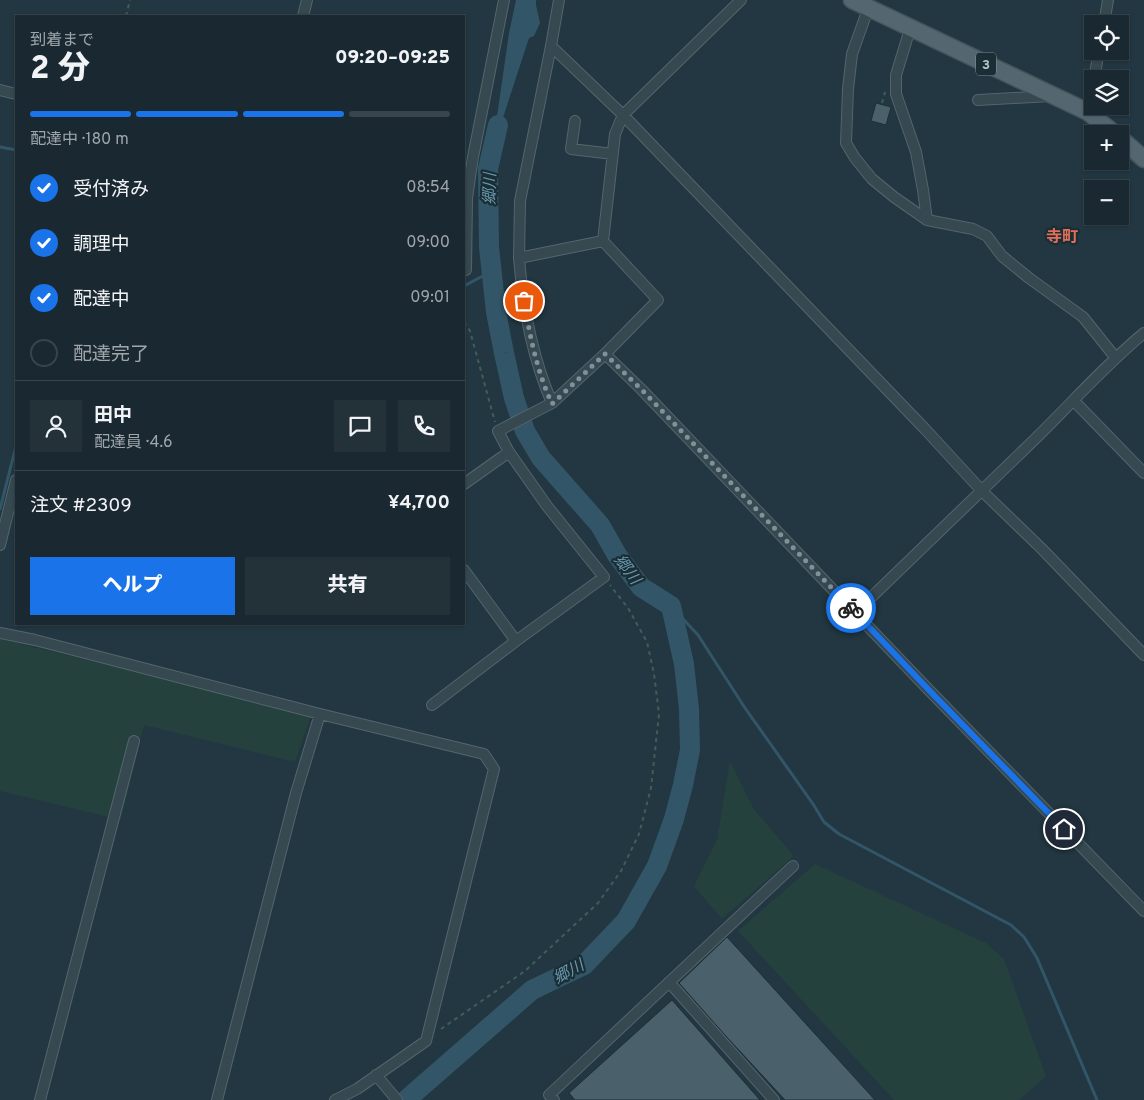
<!DOCTYPE html>
<html lang="ja">
<meta charset="utf-8">
<style>
body{margin:0;font-family:Overpass,"Noto Sans JP",sans-serif;background:#233139;color:#f1f3f6;height:100vh;display:flex;flex-direction:column;font-size:19px;white-space:nowrap}
*{box-sizing:border-box;margin:0}
p{font-size:16px;color:#9fa6ab}
.icon{flex:none;width:28px;height:28px;fill:none;stroke:currentColor;stroke-width:2;stroke-linecap:round;stroke-linejoin:round}
.map{position:relative;flex:1;overflow:hidden}
.drawer{position:absolute;left:15px;top:15px;width:450px;height:610px;display:flex;flex-direction:column;background:#1a2931;border-radius:0px;box-shadow:0 1px 4px #0004,0 0 0 1px #38454d}
.drawer>*{flex:none}
.fabs{position:absolute;left:1084px;top:15px;display:grid;gap:10px}
.fabs a{display:grid;place-items:center;width:45px;height:45px;border-radius:0px;background:#1a2931;box-shadow:0 1px 4px #0004,0 0 0 1px #38454d;font-size:25px}
.pin{position:absolute;display:grid;place-items:center;width:42px;height:42px;color:#fff;margin:-21px;border:2px solid #fff;border-radius:50%;box-shadow:0 1px 5px #0007}
.courier{position:absolute;display:grid;place-items:center;width:50px;height:50px;margin:-25px;border:4px solid #1a73e8;border-radius:50%;background:#fff;color:#222;box-shadow:0 1px 6px #0007}
.headline em{font-style:normal;font-weight:800}
.headline div{display:flex;flex-direction:column-reverse}
.headline{display:flex;align-items:center;justify-content:space-between;height:85px;padding:0 15px}
h1{font-size:32px;font-weight:800;line-height:38px}
.bar{display:grid;grid-template-columns:repeat(4,1fr);gap:8px 5px;align-content:center;height:60px;padding:0 15px}
.bar i{height:6px;border-radius:4px;background:#38454d}
.bar .selected{background:#1a73e8}
.bar p{grid-column:span 4}
.line{display:flex;align-items:center;gap:12px;padding:0 15px;border-top:1px solid #38454d}
.line div{flex:1}
.round{display:grid;place-items:center;flex:none;width:52px;height:52px;border-radius:0px;background:#233139}
ol{padding:0 15px;list-style:none}
li{display:flex;align-items:center;gap:15px;height:55px}
li p{margin-inline-start:auto}
li .icon{padding:5px;border-radius:50%;background:#1a73e8;color:#fff;stroke-width:4}
li:last-child{color:#9fa6ab}
li i{width:28px;height:28px;border:2px solid #38454d;border-radius:50%}
.primary-button{display:flex;gap:10px;margin-top:auto;padding:10px 15px}
.primary-button a{flex:1;height:58px;border-radius:0px;background:#1a73e8;color:#fff;font-size:20px;font-weight:800;line-height:58px;text-align:center}
.primary-button a+a{background:#233139;color:#f1f3f6}
.map>svg:first-child{display:block}
.green{fill:#24413d}
.water{fill:#325668}
.lines{fill:none;stroke-linecap:round;stroke-linejoin:round}
.stream{stroke:#325668;stroke-width:3}
.river{stroke:#325668;stroke-width:20}
.building{fill:#4a616c;stroke:#1d2f37}
.street-casing{stroke:#54656e;stroke-width:12}
.primary-casing{stroke:#42545c;stroke-width:19}
.path{stroke:#425d59;stroke-width:2;stroke-dasharray:4 4;stroke-linecap:butt}
.street{stroke:#364850;stroke-width:10}
.primary{stroke:#546770;stroke-width:16}
.done{stroke:#80919b;stroke-width:5;stroke-dasharray:0 9}
.route{stroke:#1a73e8;stroke-width:6}
.labels{text-anchor:middle;stroke-width:4.5;stroke-linejoin:round;paint-order:stroke}
.shield{fill:#1b2d35;stroke:#85959e;stroke-width:1}
.shield-label{font-size:14px;font-weight:bold;fill:#b2c2cb}
.water-label{font-size:16px;font-style:italic;fill:#6898ae;stroke:#1b2d35}
.neighbourhood-label{font-size:16px;font-weight:bold;fill:#e07059;stroke:#1b2d35}
</style>
<div class="map">
<svg width="1144" height="1100" viewBox="0 0 1144 1100">
<rect width="100%" height="100%" fill="#223741"/>
<path class="green" d="M0 639 311 715 295 762 144 725 121 820 0 791Z
M730 761 753 808 794 856 722 919 694 886 717 840Z
M815 864 986 943 1004 959 1046 1076 1019 1100H894L738 931Z"/>
<path class="water" d="M516 0H536V5L540 23 534 36 529 38 498 133 490 165 509 33Z"/>
<g class="lines">
<path class="stream" d="M0 147 16 150
M464 286 492 271
M0 509 16 446
M671 606 698 635 745 708 813 804 824 822 839 834 1011 925 1024 937 1037 958 1097 1100"/>
<path class="river" d="M406 1100 532 990 584 965 626 921 657 866 674 819 683 785 690 750 689 709 684 664 671 606 641 587 617 555 600 525 541 458 525 431 514 398 504 353 496 312 489 247 488 169 498 125"/>
</g>
<path class="building" d="M876 103 891 107 886 125 871 121Z
M727 937 875 1100H785L724 1034 679 983Z
M672 1000 760 1100H575L569 1093Z"/>
<g class="lines">
<g class="street-casing">
<path id="street" d="M868 9 852 54 848 89 846 143 855 158 872 179 894 197 927 220 973 229 987 236 1002 256 1029 278 1083 317 1115 357
M303 16 307 0
M1104 24 1108 0
M910 29 896 75V94L916 152 923 190 927 220
M551 46 559 0
M1094 79 1099 51
M0 90 16 94
M978 100 1050 96
M1088 112 1092 87
M575 121 571 149 613 154
M519 258 520 201 551 46 623 115 925 429 982 491 1042 549 1144 655
M466 270 467 198 473 157 504 0
M605 354 641 389 926 687 1144 911
M1074 401 1144 473
M552 403C532 357 523 308 519 258L603 241
M509 452 547 506 604 577 516 641
M464 484 509 452 498 431 552 403 605 354 658 300 603 241 615 134 623 115 741 0
M0 545 16 480
M856 612C915 555 974 498 1033 441 1070 405 1104 366 1144 333
M0 633 35 640 320 714 484 754 494 769 426 1041 357 1089 335 1100
M432 705 516 641 464 570
M669 982 774 1100
M376 1075 397 1100
M40 1100 134 741
M217 1100 296 793 320 714
M554 1100 549 1095 793 866"/>
</g>
<g class="primary-casing">
<path id="primary" d="M852 0 1088 112 1115 134
M1120 138 1144 159"/>
</g>
<path class="path" d="M126 16 130 0
M882 103 885 92
M464 322 470 331 495 422
M441 1029 525 971 598 903 621 871 639 834 651 788 659 714 654 674 647 642 628 608 610 585"/>
<use href="#street" class="street"/>
<use href="#primary" class="primary"/>
</g>
<g class="lines">
<path class="done" d="M524 301C530 337 537 371 552 404L605 354 641 389 851 608"/>
<path class="route" d="M851 608 926 687 1064 829"/>
</g>
<g class="labels">
<rect class="shield" x="976" y="52.5" width="20" height="23" rx="4"/>
<g class="shield-label">
<text x="986" y="69">3</text>
</g>
<g class="water-label">
<text transform="translate(489 189) rotate(-89)" y="6">郷川</text>
<text transform="translate(628 569) rotate(53)" y="6">郷川</text>
<text transform="translate(568 971) rotate(-29)" y="6">郷川</text>
</g>
<g class="neighbourhood-label">
<text x="1062" y="242">寺町</text>
</g>
</g>
</svg>
<div class="fabs">
<a><svg class="icon" aria-label="locate" viewBox="0 0 24 24"><circle cx="12" cy="12" r="6"/><path d="M12 2v4M12 18v4M2 12h4M18 12h4"/></svg></a>
<a><svg class="icon" aria-label="layers" viewBox="0 0 24 24"><path d="M12 4l9 5-9 5-9-5zM3 14l9 5 9-5"/></svg></a>
<a>+</a>
<a>−</a>
</div>
<div class="pin" style="left:524px;top:301px;background:#ea580c"><svg class="icon" aria-label="bag" viewBox="0 0 24 24"><path d="M5 8h14l-1 12H6zM9 8a3 3 0 0 1 6 0"/></svg></div>
<div class="pin" style="left:1064px;top:829px;background:#1f2937"><svg class="icon" aria-label="home" viewBox="0 0 24 24"><path d="M3 11l9-7 9 7M6 9v11h12V9"/></svg></div>
<div class="courier" style="left:851px;top:608px"><svg class="icon" aria-label="bike" viewBox="0 0 24 24"><circle cx="6" cy="16" r="4"/><circle cx="18" cy="16" r="4"/><path d="M6 16l4-8h5l3 8M10 8l3 8H6M13 5h3"/></svg></div>
<section class="drawer">
<div class="headline"><div><h1>2 分</h1><p>到着まで</p></div><em>09:20–09:25</em></div>
<div class="bar"><i class="selected"></i><i class="selected"></i><i class="selected"></i><i></i><p>配達中 · 180 m</p></div>
<ol>
<li><svg class="icon" aria-label="check" viewBox="0 0 24 24"><path d="M5 12l5 5 9-10"/></svg>受付済み<p>08:54</p></li>
<li><svg class="icon" aria-label="check" viewBox="0 0 24 24"><path d="M5 12l5 5 9-10"/></svg>調理中<p>09:00</p></li>
<li><svg class="icon" aria-label="check" viewBox="0 0 24 24"><path d="M5 12l5 5 9-10"/></svg>配達中<p>09:01</p></li>
<li><i></i>配達完了</li>
</ol>
<div class="line" style="height:90px"><a class="round"><svg class="icon" aria-label="person" viewBox="0 0 24 24"><circle cx="12" cy="8" r="4"/><path d="M4 21q1-7 8-7t8 7"/></svg></a><div><b>田中</b><p>配達員 · 4.6</p></div><a class="round"><svg class="icon" aria-label="chat" viewBox="0 0 24 24"><path d="M4 5h16v11H9l-5 4z"/></svg></a><a class="round"><svg class="icon" aria-label="phone" viewBox="0 0 24 24"><path d="M5 4h4l2 5-3 2q2 4 5 5l2-3 5 2v4C11 20 4 13 5 4z"/></svg></a></div>
<div class="line" style="height:65px"><div>注文 #2309</div><b>¥4,700</b></div>
<div class="primary-button"><a>ヘルプ</a><a>共有</a></div>
</section>
</div>
